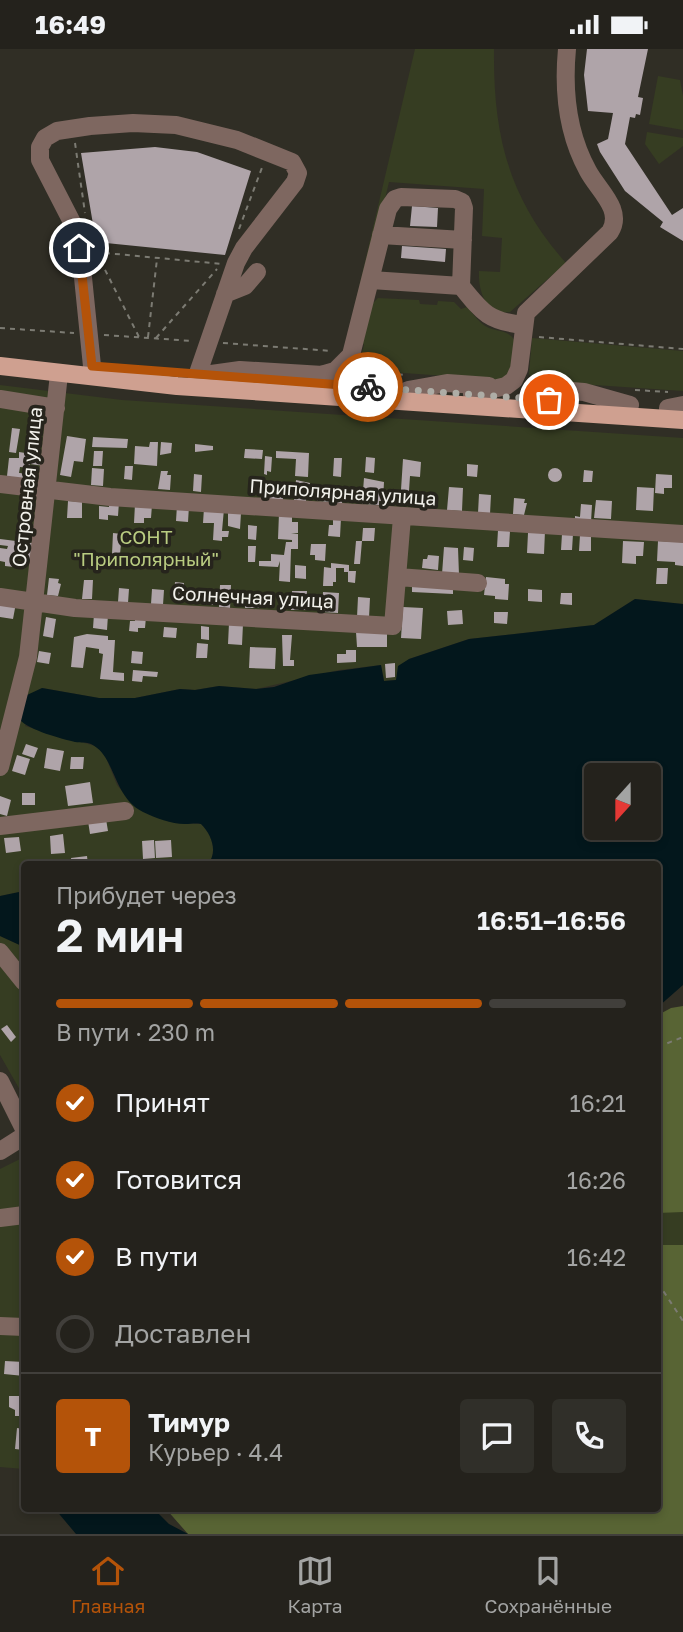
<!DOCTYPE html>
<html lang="ru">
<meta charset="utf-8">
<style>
body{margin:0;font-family:"Golos Text",sans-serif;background:#302f29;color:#f1f3f6;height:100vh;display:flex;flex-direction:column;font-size:26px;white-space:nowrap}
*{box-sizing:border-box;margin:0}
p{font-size:23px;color:#a3a4a3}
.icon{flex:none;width:38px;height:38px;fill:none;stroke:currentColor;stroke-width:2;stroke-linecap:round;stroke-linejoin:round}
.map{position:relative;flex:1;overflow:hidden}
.drawer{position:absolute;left:21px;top:812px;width:640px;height:651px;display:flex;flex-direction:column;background:#24221c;border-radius:7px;box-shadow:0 4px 10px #0003,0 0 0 2px #413f3b}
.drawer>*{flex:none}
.needle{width:46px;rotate:201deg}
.tools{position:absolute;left:584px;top:714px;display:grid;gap:14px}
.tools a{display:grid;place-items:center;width:77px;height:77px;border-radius:7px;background:#24221c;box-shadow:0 4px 10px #0003,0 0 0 2px #413f3b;font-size:35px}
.pin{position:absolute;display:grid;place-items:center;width:60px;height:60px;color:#fff;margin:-30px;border:4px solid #fff;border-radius:50%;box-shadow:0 2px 7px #0007}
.courier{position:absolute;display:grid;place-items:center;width:70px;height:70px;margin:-35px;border:5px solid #b45309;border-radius:50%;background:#fff;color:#222;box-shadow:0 2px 9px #0007}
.summary em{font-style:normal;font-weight:600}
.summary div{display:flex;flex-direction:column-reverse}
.summary{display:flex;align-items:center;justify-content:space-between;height:119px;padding:0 35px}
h1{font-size:46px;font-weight:600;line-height:52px}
.bar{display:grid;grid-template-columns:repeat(4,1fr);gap:10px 7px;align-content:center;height:84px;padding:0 35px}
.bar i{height:9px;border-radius:5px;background:#413f3b}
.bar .active{background:#b45309}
.bar p{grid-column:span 4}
.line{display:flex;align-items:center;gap:18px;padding:0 35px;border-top:2px solid #413f3b}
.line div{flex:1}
.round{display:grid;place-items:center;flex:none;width:74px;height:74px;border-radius:7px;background:#302f29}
ol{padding:0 35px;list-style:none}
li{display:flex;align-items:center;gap:21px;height:77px}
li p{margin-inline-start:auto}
li .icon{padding:7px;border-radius:50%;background:#b45309;color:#fff;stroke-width:4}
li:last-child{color:#a3a4a3}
li i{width:38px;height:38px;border:4px solid #413f3b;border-radius:50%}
.status{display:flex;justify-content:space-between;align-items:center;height:49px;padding:0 35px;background:#24221c;direction:ltr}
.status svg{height:19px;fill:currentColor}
.tabs{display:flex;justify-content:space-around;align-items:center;height:98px;border-top:2px solid #413f3b;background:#24221c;font-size:19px;color:#a3a4a3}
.tabs a{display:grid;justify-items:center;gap:4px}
.tabs .active{color:#b45309}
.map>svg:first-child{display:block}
.green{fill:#363d22}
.forest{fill:#586434}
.water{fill:#03171c;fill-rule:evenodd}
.building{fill:#afa4a9}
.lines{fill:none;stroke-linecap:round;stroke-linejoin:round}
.path{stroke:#7c7b73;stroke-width:2;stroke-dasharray:5 5;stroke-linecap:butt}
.minor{stroke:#7e6760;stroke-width:18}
.major{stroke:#cfa090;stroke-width:18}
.done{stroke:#aeada6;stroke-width:7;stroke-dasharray:0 12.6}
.route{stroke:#b45309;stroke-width:9}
.labels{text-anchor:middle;stroke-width:7;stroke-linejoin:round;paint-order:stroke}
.street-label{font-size:19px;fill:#f2f1eb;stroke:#26241c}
.park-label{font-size:19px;fill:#b9cc81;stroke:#26241c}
</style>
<div class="status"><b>16:49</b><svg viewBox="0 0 49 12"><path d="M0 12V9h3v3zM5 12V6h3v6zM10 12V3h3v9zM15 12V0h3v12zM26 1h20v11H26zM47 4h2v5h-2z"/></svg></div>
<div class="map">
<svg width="683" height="1485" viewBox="0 0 683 1485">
<rect width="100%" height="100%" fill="#302e25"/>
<path class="green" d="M415 0H494C493 85 508 149 566 214L510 263C486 267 478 242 479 222L500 223 502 189 482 187 484 140 389 133 353 286 348 285Z
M658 27 680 31 683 47V81L649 75Z
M647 83 683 89V97L659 115 645 95Z
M378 249 419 251 420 255 437 256 438 252 454 253 461 260 467 258C474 266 480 275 489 279 500 283 508 281 515 292L511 320 503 331 361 321 359 315 364 296 362 293 372 255Z
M532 289 683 302V342L535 332 529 325Z
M0 336 122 351 683 389V555L635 550 594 576 469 590 409 610 396 631 384 632 381 616 339 621 256 640 219 637 195 641 180 640 135 649H99L42 639 25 677 95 697 104 704 117 736 135 758 176 774 201 775C212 785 218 803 208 815L24 816V842L0 847Z
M0 887 24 898V1048L0 1006Z
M24 1108V1420L0 1418V1120Z
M677 1162 683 1163V1196H658V1164Z"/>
<path class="forest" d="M683 957V1163L658 1164V966L671 959Z
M658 1196H683V1485H188L166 1460H658Z"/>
<path class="water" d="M635 550 683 555V936L658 958V816L208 815C218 803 212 786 201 775 195 774 191 775 185 775 171 775 156 769 143 763 112 747 116 707 91 695 87 693 81 694 75 693 62 690 29 681 20 671L27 646 42 639 99 649H135L180 640 195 641 219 637 256 640 274 638 309 626 381 616 384 632 396 631 398 617 409 610 469 590 594 576ZM597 726H649V779H597Z
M24 842V898L0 887V847Z
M55 1460H154L169 1475 188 1485H76Z"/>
<path class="building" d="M587 0H648L638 48 643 49 640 66 636 65 635 69 630 68 625 95 672 166 683 159V192L660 178 663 173 625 142 600 103 597 95 608 90 613 64 588 62 584 26Z
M155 98 197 103 251 122 225 206 96 193 81 104Z
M412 157 438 159 437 178 410 177Z
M402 197 446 200 445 213 401 209Z
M12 379 20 380 16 404 9 403Z
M67 387 86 390 83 413 74 412 71 428 60 426Z
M93 388 128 390 127 399 92 398Z
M150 393H158L157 417 134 415 135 397 149 398Z
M161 393 172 394 171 404 160 406Z
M195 395 213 397V401L195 403Z
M245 400 263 401 262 410 244 409Z
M94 402H103L102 417H93Z
M276 402 309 404 308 428 295 427 296 410 276 409Z
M19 403 32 405 31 409 45 410V417L30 415V419L20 418 19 424 16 423 37 428 36 434 7 427 9 409H19Z
M265 407 272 408 271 423 267 422V426L264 425Z
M366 408 375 409 374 424 365 423Z
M334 409H342L341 428 333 427Z
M403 410 421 413 420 428 410 427 408 456H400Z
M467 415 478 416 477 428 467 427Z
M125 417H133L132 431 124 430Z
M548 426a7 7 0 1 1 14 0a7 7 0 1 1-14 0Z
M92 419 104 420 103 437 91 436Z
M584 421 593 422 592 433H583Z
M161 422H168L167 426H171L170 441 158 440Z
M194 425 202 426 201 443 193 442Z
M656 425 672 426V439H664V445L655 444Z
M364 429 384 433 383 452H379V456L362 455Z
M296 431 310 434V438H306V452H294Z
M318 436 330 437 329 453 317 452Z
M263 437 283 440V451L262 449Z
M449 438 463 439 462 462 447 461Z
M637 438 654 439 653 462 636 461Z
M332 439 343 440 342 455 331 454Z
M479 445 491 446 490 465 478 464Z
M514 449 525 450 524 454H527L524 466 513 465Z
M596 451 612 452 611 470 594 469Z
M68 452 82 453V469H67Z
M109 452 119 453 118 467 108 466V471L99 470V457L109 458Z
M135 455 152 456 151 469H144V474H134Z
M581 455 592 456 591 473 575 475V467L580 468Z
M177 456 189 457 188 473 176 472Z
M204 459 224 460 222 482H229L228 488H222V492L213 491 214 474H203Z
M228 463 241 464 240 480 228 477Z
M279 464 292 465V473H298V484H291L298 485V500H291L290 533 279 532 280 512 278 518 259 517V512H271V505L284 506 286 493H292V491L278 490Z
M333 468 341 469 340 488 328 487 329 476H333Z
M248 476 257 477 256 491 248 490Z
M363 479H375L374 492H362Z
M498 481 510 482 509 498H497Z
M538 481 545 482 544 505 527 504 528 484H537Z
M113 484 122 485 120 505H112Z
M562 485H573L572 501H561Z
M580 486H591V502H579Z
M0 490 32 494 30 511 14 509V518L5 517V513L0 512V499L7 500 8 497 0 496Z
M677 490H683V517L675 516V513L657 512 658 492 676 493Z
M356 492H362L360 515H354Z
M623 492 644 493 643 507H636V515L622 514Z
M311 495H326L325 512 315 511V506H310Z
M248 497H256L255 513H248Z
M444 498 458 499 459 526 442 525Z
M464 498 474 499 473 512 463 511Z
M428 506 439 507 438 521 422 519 423 510H427Z
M331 514 349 516V522H356L355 534 348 533V523H344V519H336V533H333V537H323L324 518 331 519Z
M295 516 306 517V530L295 529Z
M657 519H668L667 535H656Z
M486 528 505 530V535H509L508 551 495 550V547L484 546Z
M49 529 59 530 58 534 61 535 58 547 47 546Z
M84 531H93L92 550H82Z
M175 533 184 534 183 548 174 547Z
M412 533 453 535V545L412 543Z
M220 536H231L230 559 219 558Z
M119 539 129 540 128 554 118 553Z
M152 540 164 541 163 556 151 555Z
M528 540 542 541V553L528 552Z
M207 541 218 542 217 556H206Z
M292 542H307L306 561H291Z
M323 543 339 544 338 564 322 563Z
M246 544 266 546V559H245Z
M561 544H572V556L560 555Z
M358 548 370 549 369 569 357 568Z
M0 552 16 554 13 570 0 568Z
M403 558 423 559 421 590 401 589Z
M462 561 463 575 448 576 447 562Z
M494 563H508L507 575 494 574Z
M94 565 108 566 107 581 93 579Z
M135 567 146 568 145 579H138V583L129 582 130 572H135Z
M46 568 56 570 53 589 43 587Z
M229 574 243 575 242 596 228 595Z
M201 577 209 578V591L201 590Z
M164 578 177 579 176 589 163 588Z
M387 582V598H357L356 583Z
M87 585 108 587V591H115L113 623 124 624V632L100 630 103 605 99 604V600L86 598 83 619 71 618 74 588Z
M282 586H292L290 611H294V617H283Z
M197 594 208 595 207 609H196Z
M250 598 276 599 275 620 249 619Z
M346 601H356V613L337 614V605H346Z
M39 602 51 604 49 615 37 613Z
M132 602 143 603 142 615 131 614Z
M395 614V628L386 629 385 615Z
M133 621 158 623 157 628 143 627 142 633 132 632Z
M26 695 38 699 34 709 22 705Z
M47 699 64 702 60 722 44 719Z
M17 706 30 710 25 726 12 722Z
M71 708H84L83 720H70Z
M90 733 93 754 68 757 65 737Z
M22 744H35V756H22Z
M0 747 11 751 7 767 0 765Z
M106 770 108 782 90 785 88 772Z
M63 785 65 804 51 805 50 787Z
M19 788 21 802 6 804 4 789Z
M154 791 155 809 143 810 142 792Z
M171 791 172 808 156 809 155 792Z
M87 807 88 816H72L71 809Z
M7 976 16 988 11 993 1 980Z
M5 1312 24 1313V1327L4 1325Z
M9 1347H24L23 1367H15V1361L9 1358Z
M17 1379 24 1380V1401L15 1400Z"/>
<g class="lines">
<path class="path" d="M75 94 85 164
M239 180 263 116
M95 203 222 215
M96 203 139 288
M0 279 74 284
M104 286 193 292
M148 288 157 210
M539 288 683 300
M156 289 217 220
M223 294 332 302
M358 321 405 326
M635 341 668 343
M658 998 683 988
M658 1234 683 1272"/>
<path class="minor" d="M381 186 463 191
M371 231 461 237
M225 245 245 237 257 223
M92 317 80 199 76 181 40 111V98L45 89 57 82 90 77 133 74 176 76 237 91 292 113 298 124 295 133 244 199 236 214 197 327 240 321 323 326
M311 329 335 322 351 306 388 160 395 150 401 148 455 150 462 153 464 159 461 237C482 263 488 272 523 276
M534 339 584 343 630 356
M408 341 447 334 489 337
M472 345 506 337 514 331 519 320 526 264 610 183C624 161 598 141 588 122 567 84 563 42 567 0
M0 350 56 359
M668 359 683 356
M0 435 110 448 683 485
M398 528 478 534
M0 548 75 559 393 577 402 468
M0 718 28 608 59 325
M0 777 125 762
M0 903 24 933
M0 1032 24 1080
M0 1102 24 1087
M0 1169 24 1166
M0 1277 24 1278"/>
<path class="major" d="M0 317 177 337 683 371"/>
</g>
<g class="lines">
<path class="done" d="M368 338 549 351"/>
<path class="route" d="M79 199 92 317 368 338"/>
</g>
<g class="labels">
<g class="street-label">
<text transform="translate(27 438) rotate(-84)" y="7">Островная улица</text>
<text transform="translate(343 443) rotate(4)" y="7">Приполярная улица</text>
<text transform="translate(253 548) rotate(3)" y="7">Солнечная улица</text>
</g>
<g class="park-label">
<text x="146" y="495">СОНТ<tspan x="146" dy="22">"Приполярный"</tspan></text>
</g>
</g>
</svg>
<div class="tools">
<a><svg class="needle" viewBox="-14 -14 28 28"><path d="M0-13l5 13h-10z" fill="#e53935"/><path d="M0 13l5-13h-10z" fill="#a3a4a3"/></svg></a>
</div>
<div class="pin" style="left:549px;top:351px;background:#ea580c"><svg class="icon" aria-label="bag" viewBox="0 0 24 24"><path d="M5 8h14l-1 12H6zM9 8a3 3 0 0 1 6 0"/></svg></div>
<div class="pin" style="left:79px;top:199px;background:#1f2937"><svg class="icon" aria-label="home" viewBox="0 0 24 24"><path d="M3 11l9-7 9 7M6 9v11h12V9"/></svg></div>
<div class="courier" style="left:368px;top:338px"><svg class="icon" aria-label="bike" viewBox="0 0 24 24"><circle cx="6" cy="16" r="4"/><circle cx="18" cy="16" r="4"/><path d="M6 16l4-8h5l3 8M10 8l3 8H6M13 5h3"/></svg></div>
<section class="drawer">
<div class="summary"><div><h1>2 мин</h1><p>Прибудет через</p></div><em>16:51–16:56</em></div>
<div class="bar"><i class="active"></i><i class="active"></i><i class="active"></i><i></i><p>В пути · 230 m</p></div>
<ol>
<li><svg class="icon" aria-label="check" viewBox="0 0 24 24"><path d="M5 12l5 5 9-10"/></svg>Принят<p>16:21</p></li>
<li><svg class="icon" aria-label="check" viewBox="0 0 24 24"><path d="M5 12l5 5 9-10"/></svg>Готовится<p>16:26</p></li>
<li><svg class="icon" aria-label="check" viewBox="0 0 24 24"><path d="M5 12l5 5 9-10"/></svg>В пути<p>16:42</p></li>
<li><i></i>Доставлен</li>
</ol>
<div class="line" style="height:126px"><b class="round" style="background:#b45309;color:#fff">Т</b><div><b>Тимур</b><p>Курьер · 4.4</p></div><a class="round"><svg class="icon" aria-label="chat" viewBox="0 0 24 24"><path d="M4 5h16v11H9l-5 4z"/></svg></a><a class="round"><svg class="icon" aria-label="phone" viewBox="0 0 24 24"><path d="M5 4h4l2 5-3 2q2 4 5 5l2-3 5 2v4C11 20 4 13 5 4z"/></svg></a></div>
</section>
</div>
<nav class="tabs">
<a class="active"><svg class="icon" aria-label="home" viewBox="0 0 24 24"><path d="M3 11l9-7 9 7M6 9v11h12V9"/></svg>Главная</a>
<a><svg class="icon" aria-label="map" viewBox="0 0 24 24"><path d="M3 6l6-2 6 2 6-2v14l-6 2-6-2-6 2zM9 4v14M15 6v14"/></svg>Карта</a>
<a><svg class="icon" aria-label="saved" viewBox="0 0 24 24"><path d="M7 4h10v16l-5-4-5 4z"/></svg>Сохранённые</a>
</nav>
